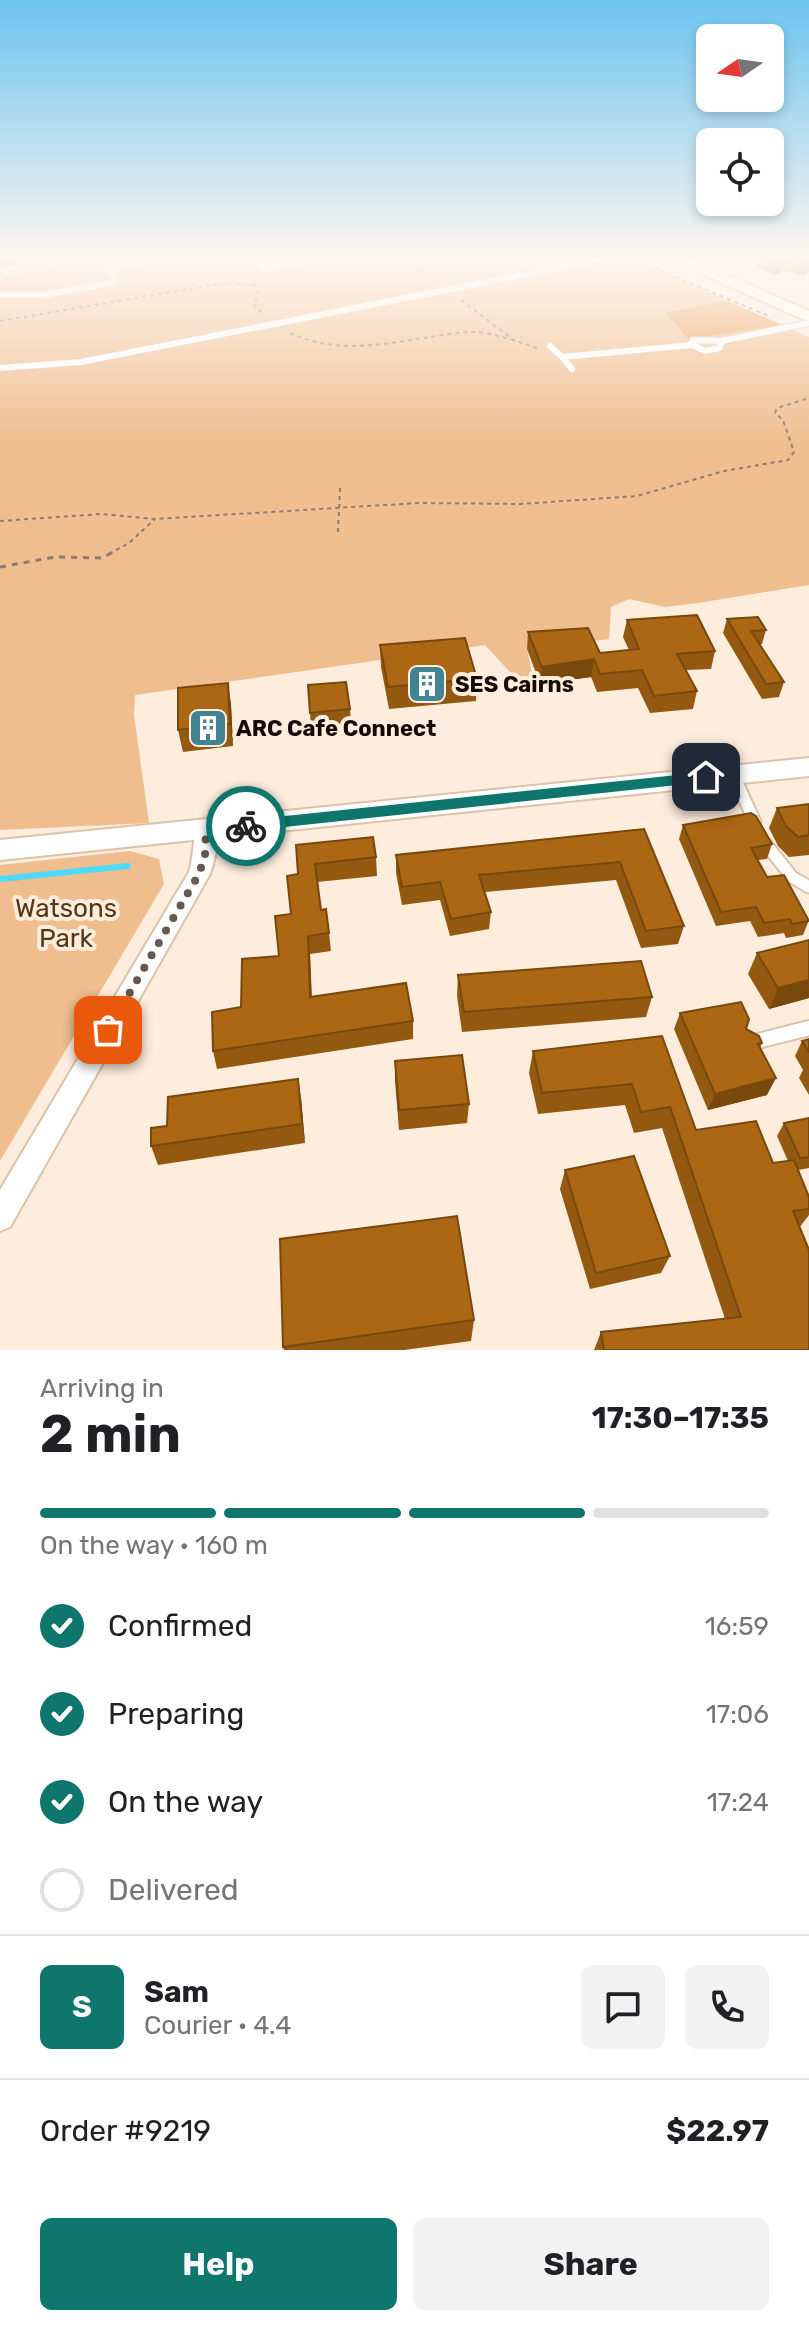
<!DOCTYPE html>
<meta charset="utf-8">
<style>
body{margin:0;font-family:Rubik,sans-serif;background:#f2f2f2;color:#202124;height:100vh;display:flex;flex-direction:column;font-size:30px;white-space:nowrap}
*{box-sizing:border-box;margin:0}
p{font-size:26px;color:#757577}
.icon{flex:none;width:44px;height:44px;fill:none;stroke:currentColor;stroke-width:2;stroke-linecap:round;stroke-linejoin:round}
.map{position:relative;height:1350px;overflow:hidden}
.side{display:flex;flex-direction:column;background:#fff;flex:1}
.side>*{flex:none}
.needle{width:52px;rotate:257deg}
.fabs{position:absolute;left:696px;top:24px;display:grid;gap:16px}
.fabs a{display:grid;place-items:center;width:88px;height:88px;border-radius:12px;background:#fff;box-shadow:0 4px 12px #0003;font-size:40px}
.pin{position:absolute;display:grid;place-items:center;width:68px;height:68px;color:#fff;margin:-34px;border-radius:16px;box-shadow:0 4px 12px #0006}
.courier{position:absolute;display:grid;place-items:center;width:80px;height:80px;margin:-40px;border:6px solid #0f766e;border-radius:50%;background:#fff;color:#222;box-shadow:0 2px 10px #0007}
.overview em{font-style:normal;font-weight:700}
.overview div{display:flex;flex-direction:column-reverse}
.overview{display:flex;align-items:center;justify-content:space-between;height:136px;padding:0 40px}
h1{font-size:52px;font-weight:700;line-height:60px}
.bar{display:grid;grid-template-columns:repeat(4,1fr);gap:12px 8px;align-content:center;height:96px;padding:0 40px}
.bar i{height:10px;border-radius:6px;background:#e0e0e0}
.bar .on{background:#0f766e}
.bar p{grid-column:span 4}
.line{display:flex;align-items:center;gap:20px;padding:0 40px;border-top:2px solid #e0e0e0}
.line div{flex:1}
.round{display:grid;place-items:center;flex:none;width:84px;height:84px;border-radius:12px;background:#f2f2f2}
ol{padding:0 40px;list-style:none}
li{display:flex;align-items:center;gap:24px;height:88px}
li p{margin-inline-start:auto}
li .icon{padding:8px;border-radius:50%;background:#0f766e;color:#fff;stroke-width:4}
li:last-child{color:#757577}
li i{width:44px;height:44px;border:4px solid #e0e0e0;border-radius:50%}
.cta{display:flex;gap:16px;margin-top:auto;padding:16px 40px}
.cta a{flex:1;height:92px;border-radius:12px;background:#0f766e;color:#fff;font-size:32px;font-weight:700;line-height:92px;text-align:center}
.cta a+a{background:#f2f2f2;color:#202124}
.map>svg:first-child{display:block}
.green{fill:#efbd8e}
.forest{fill:#e59d54}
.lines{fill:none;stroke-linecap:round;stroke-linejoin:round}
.stream{stroke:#50daf9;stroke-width:6}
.service-far2-casing{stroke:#dec2a8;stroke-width:8}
.service-far1-casing{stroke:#dec2a8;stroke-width:15}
.service-casing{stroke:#dec2a8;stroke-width:18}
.minor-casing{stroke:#dec2a8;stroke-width:4}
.tertiary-casing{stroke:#dec2a8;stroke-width:4}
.primary-casing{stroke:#dec2a8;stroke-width:4}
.path-far1{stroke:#8b7d72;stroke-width:2;stroke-dasharray:4 4;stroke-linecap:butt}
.path{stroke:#8b7d72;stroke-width:3;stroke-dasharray:6 6;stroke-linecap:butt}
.service-far2{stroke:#fff;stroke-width:6}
.service-far1{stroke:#fff;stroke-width:11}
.service{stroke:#fff;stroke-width:14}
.minor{fill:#fff;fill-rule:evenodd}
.tertiary{fill:#fff;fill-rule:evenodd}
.primary{fill:#fff;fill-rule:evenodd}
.wall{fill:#935910}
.shaded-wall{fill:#78480d}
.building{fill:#ab6713;stroke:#78480d;stroke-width:2}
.route{fill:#0f766e}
.done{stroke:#66594f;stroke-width:8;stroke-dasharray:0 14.4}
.labels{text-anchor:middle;stroke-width:8;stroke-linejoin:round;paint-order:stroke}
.poi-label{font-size:22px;font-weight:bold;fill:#140a03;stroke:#feeddd;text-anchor:start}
.near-park-label{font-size:26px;fill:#563819;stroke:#feeddd}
</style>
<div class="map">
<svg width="809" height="1350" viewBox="0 0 809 1350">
<rect width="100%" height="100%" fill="#feeddd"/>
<path class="green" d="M87 258H619L653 267 809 337V585L698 603 665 607 629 599 611 607 609 639 527 649 534 683 522 685 485 645 135 695 134 715 149 823 0 830V277Z
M130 851 159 859 164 884 0 1161V865Z"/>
<path class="forest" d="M726 301 782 325 689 339 665 313Z"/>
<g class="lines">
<path class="stream" d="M0 879 128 866"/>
<g class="service-far2-casing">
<path id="service-far2" d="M254 258 264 269 325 258
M0 295H43L111 283 115 281 108 268 161 258
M693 340 721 341 720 348 705 351 691 344Z
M721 341 809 323
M550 346 562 357
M0 368 81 362 608 258
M572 369 562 357 692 345"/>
</g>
<g class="service-far1-casing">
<path id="service-far1" d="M733 774 755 822
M765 843 792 877 809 887"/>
</g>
<g class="service-casing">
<path id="service" d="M750 1043 809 1028"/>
</g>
<g class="minor-casing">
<path id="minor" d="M206 822 213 824C221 840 215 858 210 874L10 1227 0 1231V1190L189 872C194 857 192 838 199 824Z"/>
</g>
<g class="tertiary-casing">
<path id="tertiary" d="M809 758V776L0 860V840Z"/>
</g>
<g class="primary-casing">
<path id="primary" d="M667 258H688L809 311V322Z"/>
</g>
<path class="path-far1" d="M631 258 771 317
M415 265 436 282
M0 274 71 258
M461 300 515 341
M0 321 225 283 255 285 259 295 253 304 262 313
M290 333C348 360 408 337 468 332 492 331 517 342 540 349
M0 521 101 514 155 519 418 503 520 504 637 496 724 471 788 460 794 452 783 420 775 413 777 408 809 398
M338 532 340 488
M109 554 129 543 155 519"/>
<path class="path" d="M0 567 55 557 102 558 113 552"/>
<use href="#service-far2" class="service-far2"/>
<use href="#service-far1" class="service-far1"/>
<use href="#service" class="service"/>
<use href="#minor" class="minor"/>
<use href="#tertiary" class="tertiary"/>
<use href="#primary" class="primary"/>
</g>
<path class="wall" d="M746 258H809L803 276 783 270 775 275 757 267 758 263Z
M727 619 766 630 762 644H759L784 682 779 697 762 699 723 633Z
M627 620 715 651 711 669 686 670 697 691 693 709 650 713 638 688 597 692 591 677 540 684 527 649 528 632 600 653 629 650 623 637Z
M380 645 477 679 476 701 389 709 381 667Z
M228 683 231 705 233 746 183 752 178 730Z
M308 685 350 709 351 723 311 727Z
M809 804V855L789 857 778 846 769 828 777 808Z
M683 825 772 844 767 859 758 860 767 877 809 920 803 935 786 938 784 933 758 937 750 921 716 926 679 839Z
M644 829 684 926 678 944 641 948 616 880 485 892 491 912 489 929 450 936 440 900 402 905 396 873V855Z
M296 845 376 857 377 876 317 882 321 910 329 933 331 951 310 954 312 997 413 1021V1039L217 1069 213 1051 241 1007 279 956 291 914 298 874Z
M809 940V998L769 1009 748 974 757 953Z
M458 975 652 997 646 1017 462 1032 457 996Z
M680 1013 746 1029 762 1043 760 1048 767 1095 708 1110 674 1029Z
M662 1036 696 1130 773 1163 788 1161 777 1136 784 1123 809 1118V1168L798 1170 809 1197V1215L799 1228 809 1350H594L601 1332 725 1319 662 1128 634 1133 625 1105 538 1114 529 1073 533 1051Z
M809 1039V1095L799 1078 803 1070 795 1056 802 1041Z
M395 1061 469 1104 467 1123 399 1130 395 1081Z
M301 1098 305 1143 158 1165 151 1146 167 1126Z
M565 1170 670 1256 661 1273 590 1289 560 1189Z
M474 1320 471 1341 404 1350H284L283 1347Z"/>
<path class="shaded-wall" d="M0 258H17H15L16 264 0 267Z
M786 258 783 270 775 275 778 263Z
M809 262V272L803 276 807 263Z
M594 659 591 677 540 684 542 667Z
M228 683 231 705 233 746 230 724Z
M308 936 310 954 312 1015 310 997Z
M809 980V998L769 1009 778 988Z
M776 1078 767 1095 708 1110 715 1094Z
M298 1079 301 1098 305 1143 302 1124Z"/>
<path class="building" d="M767 258H786L778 263Z
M787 258H809V262L807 263Z
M697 615 715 651 677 654 697 691 654 696 642 670 600 674 594 659 542 667 528 632 588 628 600 653 639 649 627 620Z
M758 617 766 630 751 631 784 682 766 684 727 619Z
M465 638 477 679 388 687 380 645Z
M346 682 350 709 310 713 308 685Z
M228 683 230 724 178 730V688Z
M809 804V835L798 837 786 826 777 808Z
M751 813 756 816 772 844 751 848 767 877 784 875 809 921 792 924 790 919 764 923 756 907 721 912 683 825Z
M644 829 684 926 646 931 620 862 479 875 491 912 451 919 440 882 402 887 396 855Z
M373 837 376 857 315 864 321 910 326 909 329 933 308 936 310 997 406 983 413 1021 213 1051 212 1012 241 1007 242 959 279 956 275 916 291 914 287 876 298 874 296 845Z
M809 940V980L778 988 757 953Z
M641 961 652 997 464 1012 458 975Z
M741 1002 749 1019 746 1029 759 1036 762 1043 758 1044 776 1078 715 1094 680 1013Z
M662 1036 696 1130 756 1121 773 1163 794 1160 809 1197V1209L793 1211 809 1250V1350H604L601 1332 741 1317 670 1107 641 1112 632 1084 542 1093 533 1051Z
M809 1039V1052L802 1041Z
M462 1055 469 1104 399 1110 395 1061Z
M298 1079 302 1124 151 1146V1128L167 1126 168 1097Z
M809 1118V1157L800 1158 784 1123Z
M634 1156 670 1256 596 1273 565 1170Z
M457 1216 474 1320 283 1347 280 1239Z"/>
<linearGradient id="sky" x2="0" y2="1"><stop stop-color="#6bc3ef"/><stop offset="0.58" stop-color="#fff7f0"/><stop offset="1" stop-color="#fff7f0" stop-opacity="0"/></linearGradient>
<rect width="809" height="447" fill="url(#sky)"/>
<path class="route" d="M706 772 714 777 706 782 246 831 238 826 246 820Z"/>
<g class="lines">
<path class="done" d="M108 1030 199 874 205 855 206 830 246 826"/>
</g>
<defs>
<g id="building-square" transform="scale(2)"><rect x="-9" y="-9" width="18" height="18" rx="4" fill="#418494" stroke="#feeddd"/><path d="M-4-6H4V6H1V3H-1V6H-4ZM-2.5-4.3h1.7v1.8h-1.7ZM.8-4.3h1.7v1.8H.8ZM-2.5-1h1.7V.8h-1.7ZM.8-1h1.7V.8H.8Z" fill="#fff"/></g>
</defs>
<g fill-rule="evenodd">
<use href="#building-square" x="427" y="684"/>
<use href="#building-square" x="208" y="728"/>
</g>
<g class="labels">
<g class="poi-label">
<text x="455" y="692">SES Cairns</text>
<text x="236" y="736">ARC Cafe Connect</text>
</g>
<g class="near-park-label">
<text x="66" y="917">Watsons<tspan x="66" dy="30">Park</tspan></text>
</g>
</g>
</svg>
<div class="fabs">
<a><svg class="needle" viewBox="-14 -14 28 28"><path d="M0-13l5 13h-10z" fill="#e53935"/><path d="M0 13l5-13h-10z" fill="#757577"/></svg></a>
<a><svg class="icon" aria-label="locate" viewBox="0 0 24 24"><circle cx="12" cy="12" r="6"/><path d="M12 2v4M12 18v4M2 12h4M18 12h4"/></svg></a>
</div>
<div class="pin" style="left:108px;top:1030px;background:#ea580c"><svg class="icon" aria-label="bag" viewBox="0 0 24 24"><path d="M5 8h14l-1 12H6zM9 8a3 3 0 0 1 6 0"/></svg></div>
<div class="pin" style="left:706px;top:777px;background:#1f2937"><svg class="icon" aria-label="home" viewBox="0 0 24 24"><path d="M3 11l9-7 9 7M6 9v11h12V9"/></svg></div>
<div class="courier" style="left:246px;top:826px"><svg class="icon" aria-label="bike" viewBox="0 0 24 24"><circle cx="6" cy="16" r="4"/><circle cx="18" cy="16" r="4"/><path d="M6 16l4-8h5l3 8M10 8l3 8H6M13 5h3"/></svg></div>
</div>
<section class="side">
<div class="overview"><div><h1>2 min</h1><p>Arriving in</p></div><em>17:30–17:35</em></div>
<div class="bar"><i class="on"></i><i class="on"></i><i class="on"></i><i></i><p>On the way · 160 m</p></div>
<ol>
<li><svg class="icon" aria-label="check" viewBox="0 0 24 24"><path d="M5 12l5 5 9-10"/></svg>Confirmed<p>16:59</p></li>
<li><svg class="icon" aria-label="check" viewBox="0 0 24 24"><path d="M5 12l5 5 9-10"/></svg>Preparing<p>17:06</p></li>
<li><svg class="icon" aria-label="check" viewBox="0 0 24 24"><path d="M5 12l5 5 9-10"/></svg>On the way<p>17:24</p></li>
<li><i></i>Delivered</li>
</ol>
<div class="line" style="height:144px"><b class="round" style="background:#0f766e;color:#fff">S</b><div><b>Sam</b><p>Courier · 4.4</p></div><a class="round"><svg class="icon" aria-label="chat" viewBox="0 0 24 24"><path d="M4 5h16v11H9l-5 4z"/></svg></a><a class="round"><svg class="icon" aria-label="phone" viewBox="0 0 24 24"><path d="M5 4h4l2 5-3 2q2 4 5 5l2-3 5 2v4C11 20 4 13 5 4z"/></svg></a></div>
<div class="line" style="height:104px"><div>Order #9219</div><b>$22.97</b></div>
<div class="cta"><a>Help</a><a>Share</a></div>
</section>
